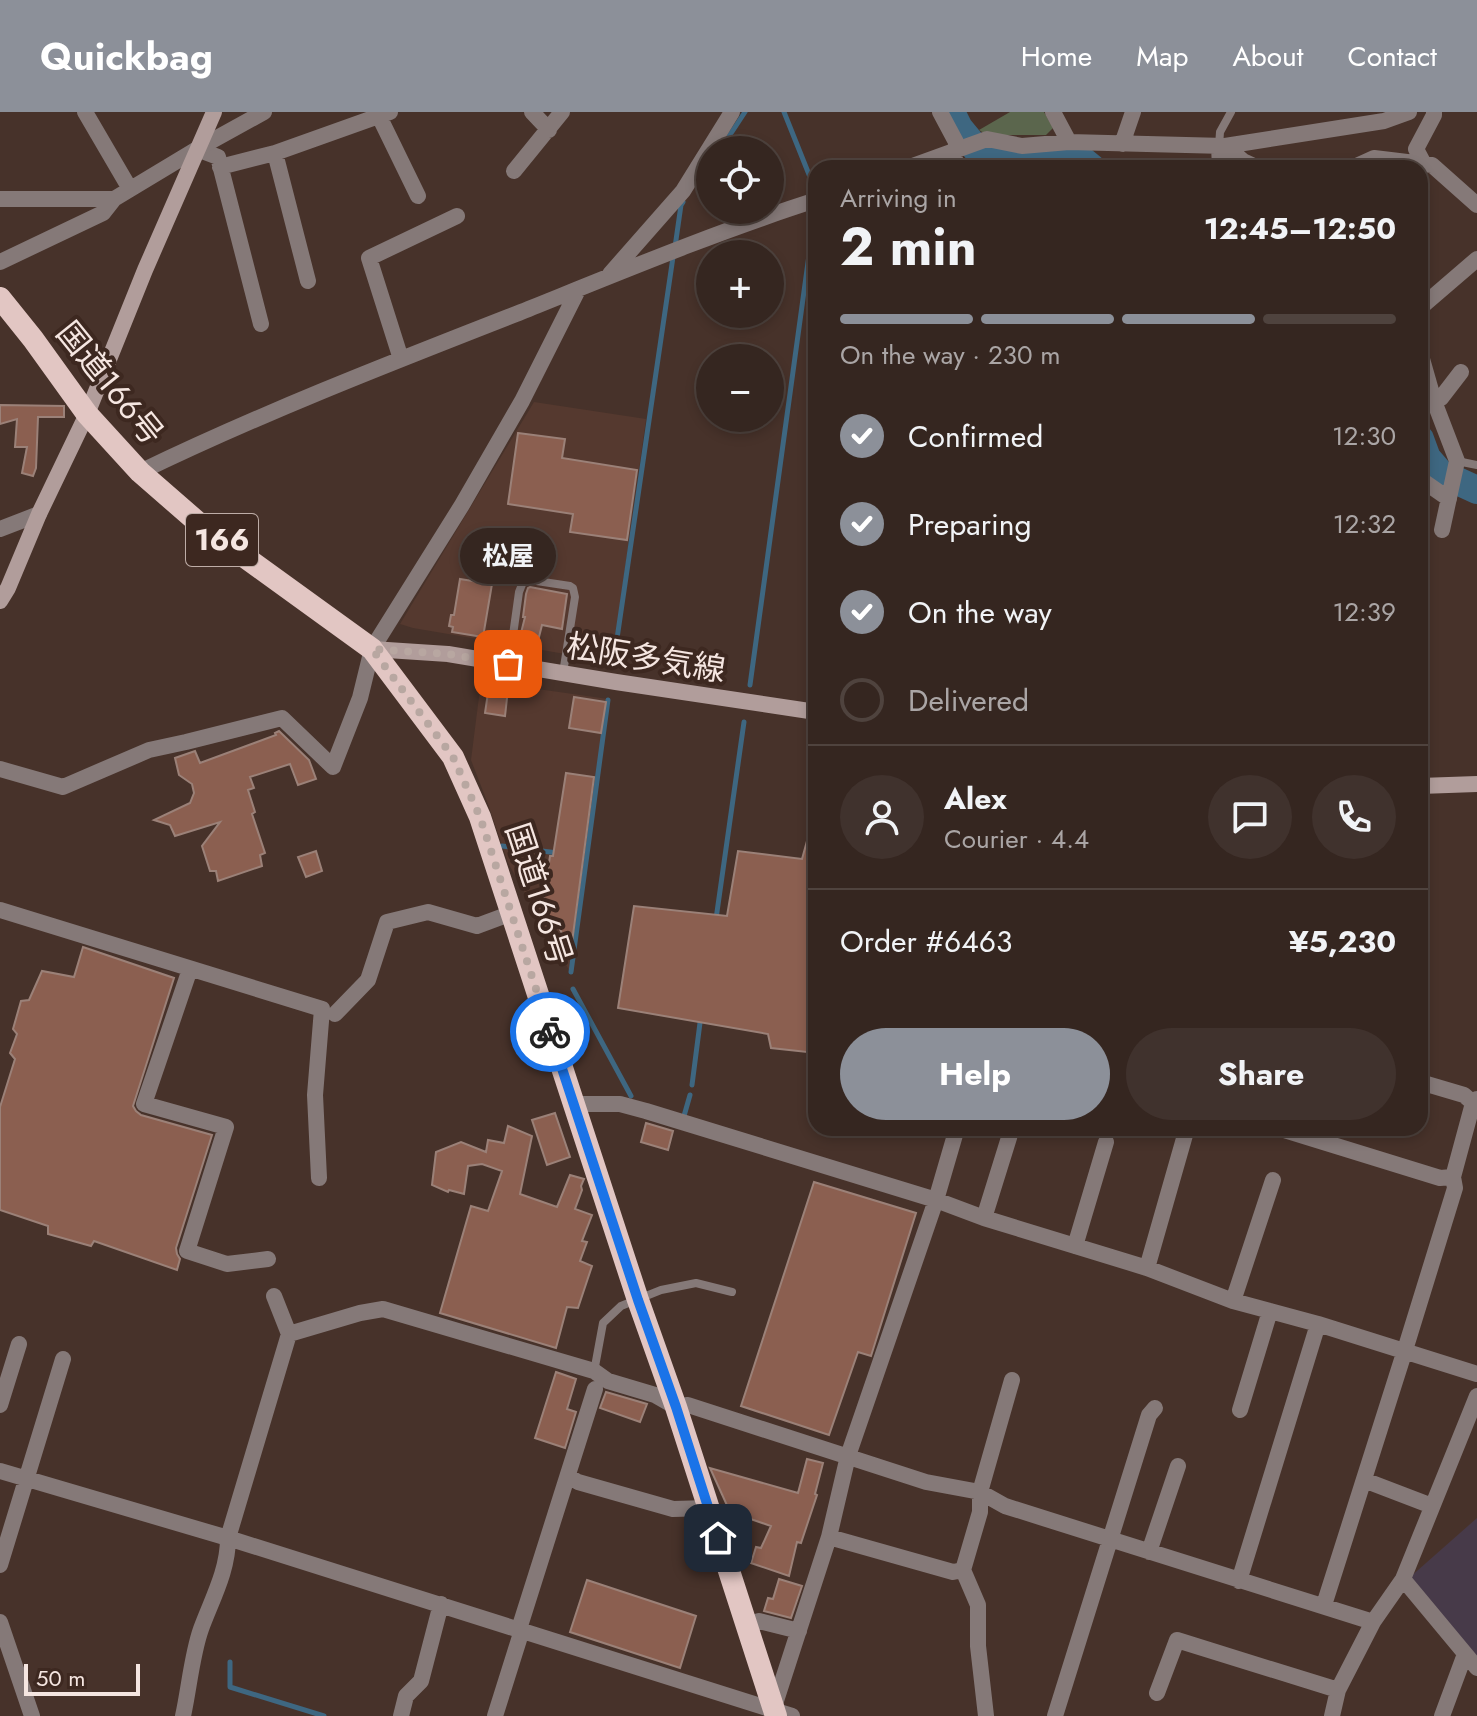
<!DOCTYPE html>
<meta charset="utf-8">
<style>
body{margin:0;font-family:Jost,"Noto Sans JP",sans-serif;background:#40322d;color:#f1f3f6;height:100vh;display:flex;flex-direction:column;font-size:30px;white-space:nowrap}
*{box-sizing:border-box;margin:0}
p{font-size:26px;color:#aaa5a5}
.icon{flex:none;width:44px;height:44px;fill:none;stroke:currentColor;stroke-width:2;stroke-linecap:round;stroke-linejoin:round}
.map{position:relative;flex:1;overflow:hidden}
.details{position:absolute;left:808px;top:48px;width:620px;height:976px;display:flex;flex-direction:column;background:#352620;border-radius:24px;box-shadow:0 4px 12px #0003,0 0 0 2px #4f433e}
.details>*{flex:none}
.fabs{position:absolute;left:696px;top:24px;display:grid;gap:16px}
.fabs a{display:grid;place-items:center;width:88px;height:88px;border-radius:50%;background:#352620;box-shadow:0 4px 12px #0003,0 0 0 2px #4f433e;font-size:40px}
.scale{position:absolute;left:24px;bottom:20px;width:116px;box-sizing:border-box;padding-left:8px;border:4px solid #f5e6e1;border-top:0;font-size:22px;line-height:28px;white-space:nowrap;color:#f5e6e1;-webkit-text-stroke:6px #3d2820;paint-order:stroke}
.pin{position:absolute;display:grid;place-items:center;width:68px;height:68px;color:#fff;margin:-34px;border-radius:16px;box-shadow:0 4px 12px #0006}
.courier{position:absolute;display:grid;place-items:center;width:80px;height:80px;margin:-40px;border:6px solid #1a73e8;border-radius:50%;background:#fff;color:#222;box-shadow:0 2px 10px #0007}
.bubble{position:absolute;height:56px;border-radius:28px;background:#352620;box-shadow:0 4px 12px #0003,0 0 0 2px #4f433e;font-size:26px;font-weight:700;line-height:56px;text-align:center}
.headline em{font-style:normal;font-weight:700}
.headline div{display:flex;flex-direction:column-reverse}
.headline{display:flex;align-items:center;justify-content:space-between;height:136px;padding:0 32px}
h1{font-size:52px;font-weight:700;line-height:60px}
.bar{display:grid;grid-template-columns:repeat(4,1fr);gap:12px 8px;align-content:center;height:96px;padding:0 32px}
.bar i{height:10px;border-radius:6px;background:#4f433e}
.bar .on{background:#8c9099}
.bar p{grid-column:span 4}
.line{display:flex;align-items:center;gap:20px;padding:0 32px;border-top:2px solid #4f433e}
.line div{flex:1}
.round{display:grid;place-items:center;flex:none;width:84px;height:84px;border-radius:42px;background:#40322d}
ol{padding:0 32px;list-style:none}
li{display:flex;align-items:center;gap:24px;height:88px}
li p{margin-inline-start:auto}
li .icon{padding:8px;border-radius:50%;background:#8c9099;color:#fff;stroke-width:4}
li:last-child{color:#aaa5a5}
li i{width:44px;height:44px;border:4px solid #4f433e;border-radius:50%}
.primary-button{display:flex;gap:16px;margin-top:auto;padding:16px 32px}
.primary-button a{flex:1;height:92px;border-radius:48px;background:#8c9099;color:#fff;font-size:32px;font-weight:700;line-height:92px;text-align:center}
.primary-button a+a{background:#40322d;color:#f1f3f6}
header{display:flex;align-items:center;gap:48px;box-sizing:border-box;height:112px;padding:0 40px;background:#8c9099;color:#fff}
header strong{font-size:38px}
nav{display:flex;gap:44px;margin-inline-start:auto;font-size:28px}
.map>svg:first-child{display:block}
.built{fill:#55392f}
.education{fill:#473a49}
.green{fill:#5b664d}
.lines{fill:none;stroke-linecap:round;stroke-linejoin:round}
.stream{stroke:#3e6781;stroke-width:5}
.river{stroke:#3e6781;stroke-width:28}
.building{fill:#8b5f50;stroke:#9b8178;stroke-width:2}
.service{stroke:#857978;stroke-width:8}
.minor{stroke:#857978;stroke-width:16}
.tertiary{stroke:#857978;stroke-width:16}
.secondary{stroke:#b19d9b;stroke-width:16}
.trunk{stroke:#e2c6c3;stroke-width:22}
.done{stroke:#b8a7a1;stroke-width:8;stroke-dasharray:0 14.4}
.route{stroke:#1a73e8;stroke-width:10}
.labels{text-anchor:middle;stroke-width:8;stroke-linejoin:round;paint-order:stroke}
.shield{fill:#3d2820;stroke:#beada7;stroke-width:2}
.shield-label{font-size:30px;font-weight:bold;fill:#f5e6e1}
.street-label{font-size:32px;fill:#f5e6e1;stroke:#3d2820}
</style>
<header>
<strong>Quickbag</strong>
<nav><a>Home</a><a>Map</a><a>About</a><a>Contact</a></nav>
</header>
<div class="map">
<svg width="1477" height="1604" viewBox="0 0 1477 1604">
<rect width="100%" height="100%" fill="#47322a"/>
<path class="built" d="M534 290 646 307 612 550 413 516 400 512Z
M481 569 608 587 569 858 508 751 488 692 471 648Z"/>
<path class="education" d="M1477 1406V1547L1409 1466Z"/>
<path class="green" d="M1010 0H1044L1053 16 1046 23H987L979 18Z"/>
<g class="lines">
<path class="stream" d="M784 0 816 80
M720 38 745 0
M702 62 710 52
M675 135 681 93 683 90
M614 547 673 145
M750 573 816 92
M502 734 558 741
M716 807 744 610
M571 860 608 588
M573 877 631 984
M692 973 701 903
M684 1004 690 983
M230 1550V1575L324 1604"/>
<path class="river" d="M951 0 959 16 978 39 1024 48 1057 44 1081 47 1092 56
M1420 327 1427 346 1440 361 1477 378"/>
</g>
<path class="building" d="M0 293 64 294V305H38L36 356 33 364 22 361 27 335H15L17 307 0 312Z
M518 321 565 327 562 346 637 358 627 428 570 420 573 402 508 392Z
M460 467 492 472 483 525 452 520 453 515 449 514 451 503H454Z
M530 475 567 482 562 517 542 513 539 525 521 521 525 505H523L526 482 528 476Z
M489 574 508 577 505 604 485 601Z
M574 585 606 590 601 621 569 616Z
M279 619 309 648 316 667 298 673 290 652 250 665 254 676 248 678 255 700 252 702 265 741 260 743 262 754 218 769 216 759H210L202 734 220 710 175 724 170 713 154 708 190 691 194 681 192 672 179 663 175 646 195 639 200 651 276 623 275 621Z
M566 661 594 665 571 838 556 810 552 812 543 792 550 744H553Z
M812 711 816 712V941L771 936 768 922 618 896 634 794 727 804 738 739 802 747Z
M316 739 322 759 306 765 298 745Z
M83 835 174 866 133 994 136 999 141 1003 212 1023 176 1136 177 1142 180 1147 177 1158 94 1129 91 1134 48 1122V1114L0 1098V995L15 947 10 941 17 922 13 917 21 889 29 888 42 859 74 865Z
M555 1001 570 1045 547 1053 532 1008Z
M646 1011 673 1019 668 1038 641 1030Z
M508 1014 532 1024 520 1082 557 1095 570 1063 584 1067 581 1074 582 1078 575 1097 592 1103 582 1129 587 1130 580 1149 592 1154 578 1196 567 1195 556 1236 440 1201 471 1094 488 1099 502 1059 482 1052 468 1054 464 1082 449 1078 448 1080 432 1073 436 1040 461 1030 486 1040 488 1028 504 1031Z
M814 1070 916 1101 871 1244 858 1240 829 1323 741 1294Z
M556 1260 576 1267 567 1297 576 1300 565 1336 535 1326Z
M606 1280 647 1292 640 1310 600 1296Z
M807 1347 823 1351 815 1382 817 1383 801 1431 797 1430 789 1464 751 1451 756 1435 761 1436 771 1414 730 1400 710 1356 798 1381Z
M779 1467 802 1474 791 1506 764 1499 768 1486 773 1487Z
M587 1468 696 1504 680 1556 570 1520Z"/>
<g class="lines">
<path class="service" d="M1219 34 1220 20 1231 0
M1457 349 1477 353
M509 552 519 480 523 470 530 468 570 474 573 476 575 485 563 561
M594 1260 603 1211 621 1194 661 1178 696 1171 732 1180"/>
<path class="minor" d="M85 0 130 77
M532 0 549 18
M940 0 956 30 954 56
M1053 0 1069 30
M379 4 418 84
M1122 32 1133 0
M1219 34 1220 56
M1225 34 1243 49 1258 56
M275 41 308 169
M1424 52 1416 37 1434 3V0
M220 55 275 41 390 0
M907 56 987 27 1022 34 1069 30 1225 34 1384 9 1409 0
M1352 56 1374 46 1432 53 1477 93
M514 59 562 0
M0 87H114
M0 150 103 101 114 87 197 37 218 45 261 212
M610 162 683 79 732 0
M1420 196 1477 147
M1420 240 1434 289 1457 349 1442 418
M401 247 369 146 457 104
M1434 289 1441 286 1461 260
M140 360C264 300 393 250 521 200 618 161 716 120 816 88
M1420 370 1426 371 1449 387
M0 417 39 402
M0 657 63 675 149 638 186 630 282 606 333 655 360 586 372 537 462 393 522 289 578 178
M0 798 322 897 315 983 319 1066
M190 857 144 992 226 1015 187 1139 227 1152 268 1147
M335 902 368 868 387 810 428 800 477 814 512 801
M1420 970 1464 983 1473 991 1477 987
M574 992H620L646 999 936 1088 984 1106 1147 1156 1233 1189 1318 1212 1477 1262
M1278 1016 1440 1066 1453 1065
M984 1106 1012 1016
M1075 1134 1106 1030
M1147 1156 1187 1016
M1233 1189 1273 1068
M289 1222 360 1201 383 1197 594 1259 608 1269 655 1283 676 1295 688 1293 926 1370 980 1380 1005 1394 1373 1510
M0 1293 19 1232
M1240 1298 1270 1199
M0 1359 228 1426 792 1604
M568 1364 578 1370 673 1397 709 1396
M1364 1368 1432 1394
M829 1425 953 1460 963 1458
M1149 1440 1178 1354
M0 1453 63 1247
M1403 1467 1477 1556
M1239 1469 1318 1212
M1324 1493 1405 1238 1455 1076 1453 1065 1473 991H1477
M0 1510 32 1604
M747 1515 759 1509 799 1519
M519 1517 595 1277
M1157 1581 1177 1528 1338 1578
M773 1598 829 1425 848 1344 936 1088 957 1016
M183 1604C189 1577 192 1542 201 1517 212 1487 228 1459 228 1426L289 1222 274 1184
M401 1604 406 1584 421 1569 441 1492
M495 1604 522 1518
M986 1604 978 1534V1493L963 1458 980 1400V1380L1012 1268
M1055 1604 1149 1303 1155 1296
M1332 1604 1338 1578 1373 1510 1403 1467 1477 1284
M1442 1604 1465 1542"/>
<path class="tertiary" d="M197 37 264 0"/>
<path class="secondary" d="M0 489 8 476 39 402 87 302 145 158 214 0
M372 537 448 542 616 570 816 600
M1420 674 1477 672"/>
<path class="trunk" d="M0 186 33 227 87 302 140 360 202 414 372 537 453 645 480 705 638 1188 676 1295 776 1604"/>
</g>
<g class="lines">
<path class="done" d="M508 552 448 542 372 537 453 645 480 705 550 920"/>
<path class="route" d="M550 920 638 1188 676 1295 718 1426"/>
</g>
<g class="labels">
<rect class="shield" x="186" y="402" width="72" height="52" rx="6"/>
<g class="shield-label">
<text x="222" y="438">166</text>
</g>
<g class="street-label">
<text transform="translate(110 271) rotate(51)" y="11">国道166号</text>
<text transform="translate(646 546) rotate(9)" y="11">松阪多気線</text>
<text transform="translate(539 782) rotate(72)" y="11">国道166号</text>
</g>
</g>
</svg>
<div class="fabs">
<a><svg class="icon" aria-label="locate" viewBox="0 0 24 24"><circle cx="12" cy="12" r="6"/><path d="M12 2v4M12 18v4M2 12h4M18 12h4"/></svg></a>
<a>+</a>
<a>−</a>
</div>
<div class="scale">50 m</div>
<div class="pin" style="left:508px;top:552px;background:#ea580c"><svg class="icon" aria-label="bag" viewBox="0 0 24 24"><path d="M5 8h14l-1 12H6zM9 8a3 3 0 0 1 6 0"/></svg></div>
<div class="pin" style="left:718px;top:1426px;background:#1f2937"><svg class="icon" aria-label="home" viewBox="0 0 24 24"><path d="M3 11l9-7 9 7M6 9v11h12V9"/></svg></div>
<div class="courier" style="left:550px;top:920px"><svg class="icon" aria-label="bike" viewBox="0 0 24 24"><circle cx="6" cy="16" r="4"/><circle cx="18" cy="16" r="4"/><path d="M6 16l4-8h5l3 8M10 8l3 8H6M13 5h3"/></svg></div>
<div class="bubble" style="left:460px;top:416px;width:96px">松屋</div>
<section class="details">
<div class="headline"><div><h1>2 min</h1><p>Arriving in</p></div><em>12:45–12:50</em></div>
<div class="bar"><i class="on"></i><i class="on"></i><i class="on"></i><i></i><p>On the way · 230 m</p></div>
<ol>
<li><svg class="icon" aria-label="check" viewBox="0 0 24 24"><path d="M5 12l5 5 9-10"/></svg>Confirmed<p>12:30</p></li>
<li><svg class="icon" aria-label="check" viewBox="0 0 24 24"><path d="M5 12l5 5 9-10"/></svg>Preparing<p>12:32</p></li>
<li><svg class="icon" aria-label="check" viewBox="0 0 24 24"><path d="M5 12l5 5 9-10"/></svg>On the way<p>12:39</p></li>
<li><i></i>Delivered</li>
</ol>
<div class="line" style="height:144px"><a class="round"><svg class="icon" aria-label="person" viewBox="0 0 24 24"><circle cx="12" cy="8" r="4"/><path d="M4 21q1-7 8-7t8 7"/></svg></a><div><b>Alex</b><p>Courier · 4.4</p></div><a class="round"><svg class="icon" aria-label="chat" viewBox="0 0 24 24"><path d="M4 5h16v11H9l-5 4z"/></svg></a><a class="round"><svg class="icon" aria-label="phone" viewBox="0 0 24 24"><path d="M5 4h4l2 5-3 2q2 4 5 5l2-3 5 2v4C11 20 4 13 5 4z"/></svg></a></div>
<div class="line" style="height:104px"><div>Order #6463</div><b>¥5,230</b></div>
<div class="primary-button"><a>Help</a><a>Share</a></div>
</section>
</div>
